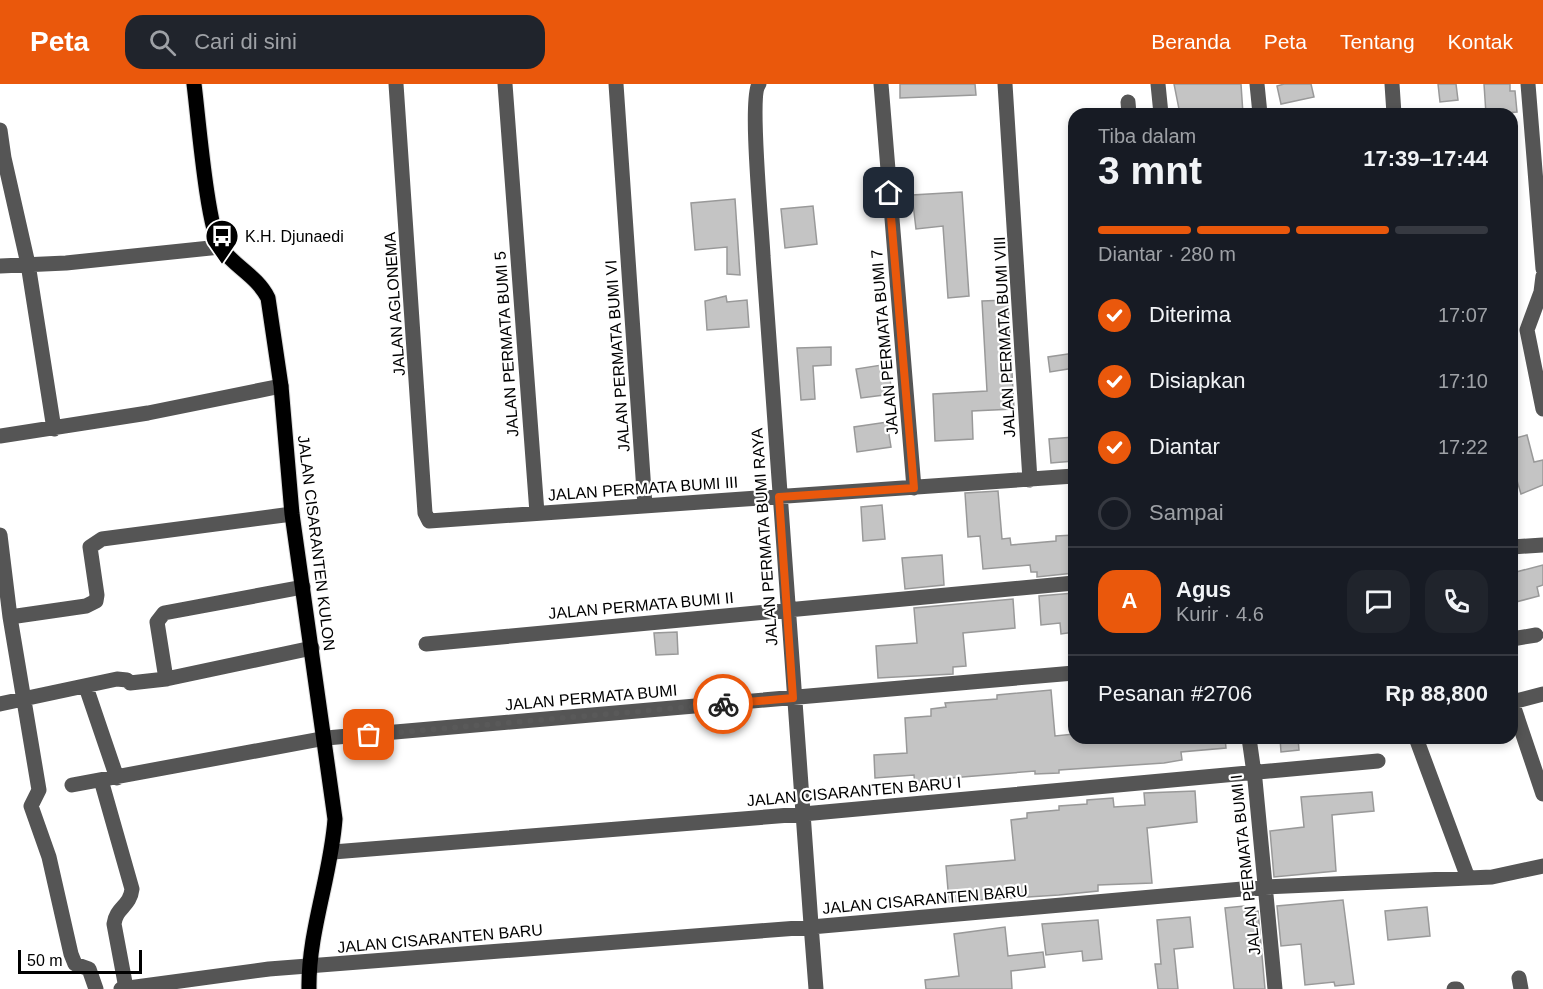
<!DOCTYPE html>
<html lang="id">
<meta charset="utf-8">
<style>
body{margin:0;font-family:Helvetica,sans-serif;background:#20242c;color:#f1f3f6;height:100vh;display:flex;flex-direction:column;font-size:22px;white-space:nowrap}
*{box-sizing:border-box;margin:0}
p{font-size:20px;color:#9ea1a6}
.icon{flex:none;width:33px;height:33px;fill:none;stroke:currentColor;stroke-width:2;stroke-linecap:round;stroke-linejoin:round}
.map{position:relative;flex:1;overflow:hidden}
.drawer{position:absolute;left:1068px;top:24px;width:450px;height:636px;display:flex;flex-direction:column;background:#171b24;border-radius:18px;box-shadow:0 3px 9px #0003}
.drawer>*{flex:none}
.scale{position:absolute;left:18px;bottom:15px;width:124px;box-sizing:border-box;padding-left:6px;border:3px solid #000;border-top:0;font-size:16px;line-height:21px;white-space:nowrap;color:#000;-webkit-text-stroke:4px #fff;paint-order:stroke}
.pin{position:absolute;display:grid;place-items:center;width:51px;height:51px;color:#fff;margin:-26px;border-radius:12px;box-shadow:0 3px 9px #0006}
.courier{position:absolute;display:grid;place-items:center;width:60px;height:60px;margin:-30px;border:4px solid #ea580c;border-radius:50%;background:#fff;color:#222;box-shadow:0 2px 8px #0007}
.headline em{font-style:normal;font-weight:700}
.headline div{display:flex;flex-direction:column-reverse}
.headline{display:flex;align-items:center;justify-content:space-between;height:102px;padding:0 30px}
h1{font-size:39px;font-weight:700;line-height:45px}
.bar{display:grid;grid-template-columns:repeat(4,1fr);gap:9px 6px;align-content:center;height:72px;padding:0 30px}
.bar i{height:8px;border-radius:4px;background:#363941}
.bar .active{background:#ea580c}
.bar p{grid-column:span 4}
.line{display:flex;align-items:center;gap:15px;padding:0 30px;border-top:2px solid #363941}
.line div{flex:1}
.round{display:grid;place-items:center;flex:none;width:63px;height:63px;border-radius:18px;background:#20242c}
ol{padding:0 30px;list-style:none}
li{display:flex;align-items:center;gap:18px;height:66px}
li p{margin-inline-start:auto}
li .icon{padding:6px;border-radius:50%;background:#ea580c;color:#fff;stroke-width:4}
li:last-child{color:#9ea1a6}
li i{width:33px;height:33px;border:3px solid #363941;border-radius:50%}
header{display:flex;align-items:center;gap:36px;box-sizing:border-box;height:84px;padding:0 30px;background:#ea580c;color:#fff}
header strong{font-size:28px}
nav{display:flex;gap:33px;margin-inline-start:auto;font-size:21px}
.search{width:420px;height:54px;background:#20242c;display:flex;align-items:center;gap:15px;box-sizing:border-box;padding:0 21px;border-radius:18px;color:#9ea1a6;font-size:22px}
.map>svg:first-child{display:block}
.building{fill:#c4c4c4;stroke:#999;stroke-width:1.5}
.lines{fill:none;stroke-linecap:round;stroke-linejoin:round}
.major-casing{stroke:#dbdbdb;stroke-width:17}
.minor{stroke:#555;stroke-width:15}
.major{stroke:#000;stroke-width:15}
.done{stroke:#595959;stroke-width:6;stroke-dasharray:0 10.8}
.route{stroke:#ea580c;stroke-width:8}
.labels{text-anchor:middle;stroke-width:4.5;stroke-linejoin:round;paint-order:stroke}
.poi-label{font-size:16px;fill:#000;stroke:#fff;text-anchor:start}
.street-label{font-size:16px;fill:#000;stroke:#fff}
</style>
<header>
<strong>Peta</strong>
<div class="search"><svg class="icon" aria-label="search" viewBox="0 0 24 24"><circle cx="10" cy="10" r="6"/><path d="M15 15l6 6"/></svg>Cari di sini</div>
<nav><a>Beranda</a><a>Peta</a><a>Tentang</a><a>Kontak</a></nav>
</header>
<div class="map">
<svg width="1543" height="905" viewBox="0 0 1543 905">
<rect width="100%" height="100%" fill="#fff"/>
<path class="building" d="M900 0H975L976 11 900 14Z
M1174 0H1241L1243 30H1180Z
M1284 0H1311L1314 13 1281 20 1277 2Z
M1438 0H1456L1458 16 1440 18Z
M1484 0H1510V7H1515L1517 28 1486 30Z
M962 108 969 212 948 214 943 142 916 145 912 111Z
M735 115 740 191 727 190V163L695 166 691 119Z
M813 122 817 160 785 164 781 125Z
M726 212 727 218 747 216 749 243 707 246 705 217Z
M1008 216 1014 325 972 327 973 355 935 357 933 310 987 307 982 217Z
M831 263V281L813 282 815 315 801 316 797 264Z
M1074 269V284L1050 288 1048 273Z
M888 280 892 310 861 314 856 285Z
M887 338 891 363 857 368 854 343Z
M1527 351 1534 378 1543 376V401L1521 410 1512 380V355Z
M1074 353V377L1051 379 1049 355Z
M998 407 1002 455 1010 454 1011 461 1056 457V452L1074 451V489L1037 493V488H1031L1030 481 983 485 980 452 968 453 965 409Z
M882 421 885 455 863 457 861 423Z
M942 471 944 501 905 505 902 474Z
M1543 481V501L1537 503 1539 512 1512 519V489Z
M1074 509V548L1061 550 1060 539 1041 541 1039 512Z
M1013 515 1015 544 963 549 966 582 953 583V590L878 594 876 562 917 559 914 524Z
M677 548 678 570 656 571 654 549Z
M1051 606 1055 652 1074 650V654H1117L1118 656 1225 654 1226 664 1181 668 1182 676 1164 679 1059 686V689L1035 690V687L938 695V701L915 703 914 691 875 694 874 671 907 669 905 634 931 632V625L946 623 945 619 997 615V611Z
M1280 654H1298L1299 666 1281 668Z
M1195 707 1197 738 1147 744 1152 799 1098 801V807L1059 811 949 818 946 782 1015 776 1011 736 1027 734V729L1059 726V722L1087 720V716L1113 714 1114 723 1145 721 1144 709Z
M1372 708 1374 727 1332 731 1336 787 1274 793 1270 747 1304 743 1301 713Z
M1343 816 1354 900 1335 902 1334 898 1305 901 1301 860 1281 862 1277 822Z
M1244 822 1245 828 1258 827 1265 905H1234L1225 824Z
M1427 823 1430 852 1388 856 1385 827Z
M1190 833 1193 863 1174 865 1178 905H1158L1155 880H1161L1157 836Z
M1098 836 1102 875 1083 877 1082 867 1046 871 1042 840Z
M1005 843 1008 872 1043 868 1045 883 1011 887 1012 905H926L925 896 959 892 954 850Z"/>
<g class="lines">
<g class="major-casing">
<path id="major" d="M194 0C198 30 207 144 221 164 235 183 257 192 268 214L281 302 292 430 335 735C331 792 308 848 309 905"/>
</g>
<path class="minor" d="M396 0 425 429 429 437 1074 392
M505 0 537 429
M616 0 645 422
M759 0C749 12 762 147 763 172 779 417 797 661 816 905
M881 0 914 404
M1005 0 1030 396
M1158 0 1161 30
M1257 0 1260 30
M1392 0 1394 30
M1528 0 1543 185
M1128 18 1129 30
M0 46 4 74
M0 74H4L28 180 54 345
M0 182 66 179 220 163
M1543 192 1541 208 1527 246 1543 325
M0 352 148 329 281 302
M0 451 10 533 86 522 96 517 97 511 90 463 102 455 292 430
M1512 463 1543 461
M10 533 39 706 31 722 49 773 71 870 75 880 89 885 96 905
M1512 555 1536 551
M426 560 1074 499
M166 595 157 538 164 529 303 503
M86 603 117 694
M1543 610 1512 618 1543 710
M0 620 117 595 127 596 130 599 166 595 312 564
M1249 654 1255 696 1275 905
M1416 654 1468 794
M101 696 132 805C130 823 116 823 114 840L126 904
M72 701 326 654 1074 589
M333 768 803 730 1378 677
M1519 894 1521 905
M121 905 269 885 811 843 1265 803 1492 793 1543 782
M1454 905H1457"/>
<use href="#major" class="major"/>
</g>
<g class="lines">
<path class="done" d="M369 651 723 620"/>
<path class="route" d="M723 620 793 614 779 413 914 404 889 109"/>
</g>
<defs>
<g id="bus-pin" transform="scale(1.725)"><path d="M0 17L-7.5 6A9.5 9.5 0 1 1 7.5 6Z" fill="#000" stroke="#fff"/><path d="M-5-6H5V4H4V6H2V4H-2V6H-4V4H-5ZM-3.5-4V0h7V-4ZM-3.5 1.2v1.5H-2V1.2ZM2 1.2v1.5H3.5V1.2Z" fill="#fff"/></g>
</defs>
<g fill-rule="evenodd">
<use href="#bus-pin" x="222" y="152"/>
</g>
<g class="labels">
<g class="poi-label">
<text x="245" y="158">K.H. Djunaedi</text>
</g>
<g class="street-label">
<text transform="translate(394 220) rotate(-94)" y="6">JALAN AGLONEMA</text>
<text transform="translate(1004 253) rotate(-93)" y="6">JALAN PERMATA BUMI VIII</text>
<text transform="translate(884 258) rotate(-95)" y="6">JALAN PERMATA BUMI 7</text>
<text transform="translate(506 260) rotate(-94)" y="6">JALAN PERMATA BUMI 5</text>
<text transform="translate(617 272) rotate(-94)" y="6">JALAN PERMATA BUMI VI</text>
<text transform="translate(643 404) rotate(-4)" y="6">JALAN PERMATA BUMI III</text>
<text transform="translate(764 453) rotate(-94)" y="6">JALAN PERMATA BUMI RAYA</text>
<text transform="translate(317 459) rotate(83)" y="6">JALAN CISARANTEN KULON</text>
<text transform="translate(641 521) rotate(-5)" y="6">JALAN PERMATA BUMI II</text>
<text transform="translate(591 613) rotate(-5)" y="6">JALAN PERMATA BUMI</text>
<text transform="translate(854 707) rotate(-5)" y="6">JALAN CISARANTEN BARU I</text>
<text transform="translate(1245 781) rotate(-96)" y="6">JALAN PERMATA BUMI I</text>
<text transform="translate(925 815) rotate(-5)" y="6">JALAN CISARANTEN BARU</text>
<text transform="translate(440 854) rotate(-5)" y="6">JALAN CISARANTEN BARU</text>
</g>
</g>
</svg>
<div class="scale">50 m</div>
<div class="pin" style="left:369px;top:651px;background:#ea580c"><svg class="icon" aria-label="bag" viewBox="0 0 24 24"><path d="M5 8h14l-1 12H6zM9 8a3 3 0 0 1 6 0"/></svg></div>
<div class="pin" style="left:889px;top:109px;background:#1f2937"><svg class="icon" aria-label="home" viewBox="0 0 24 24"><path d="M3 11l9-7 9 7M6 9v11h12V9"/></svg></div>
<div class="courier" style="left:723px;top:620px"><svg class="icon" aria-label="bike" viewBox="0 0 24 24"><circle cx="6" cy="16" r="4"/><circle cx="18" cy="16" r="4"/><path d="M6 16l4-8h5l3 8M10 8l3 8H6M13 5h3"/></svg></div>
<section class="drawer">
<div class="headline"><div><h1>3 mnt</h1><p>Tiba dalam</p></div><em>17:39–17:44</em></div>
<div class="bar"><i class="active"></i><i class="active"></i><i class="active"></i><i></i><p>Diantar · 280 m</p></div>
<ol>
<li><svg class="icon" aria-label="check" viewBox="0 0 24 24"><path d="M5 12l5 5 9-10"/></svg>Diterima<p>17:07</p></li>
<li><svg class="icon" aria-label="check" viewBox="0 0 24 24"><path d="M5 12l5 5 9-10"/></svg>Disiapkan<p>17:10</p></li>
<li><svg class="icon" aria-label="check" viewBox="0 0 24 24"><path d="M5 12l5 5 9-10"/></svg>Diantar<p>17:22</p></li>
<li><i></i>Sampai</li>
</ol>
<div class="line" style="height:108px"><b class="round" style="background:#ea580c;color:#fff">A</b><div><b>Agus</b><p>Kurir · 4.6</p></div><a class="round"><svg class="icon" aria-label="chat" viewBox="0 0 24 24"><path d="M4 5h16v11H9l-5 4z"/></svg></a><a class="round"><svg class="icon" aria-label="phone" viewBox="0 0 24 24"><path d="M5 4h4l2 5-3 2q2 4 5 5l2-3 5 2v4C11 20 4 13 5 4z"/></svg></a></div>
<div class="line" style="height:78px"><div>Pesanan #2706</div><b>Rp 88,800</b></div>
</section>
</div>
